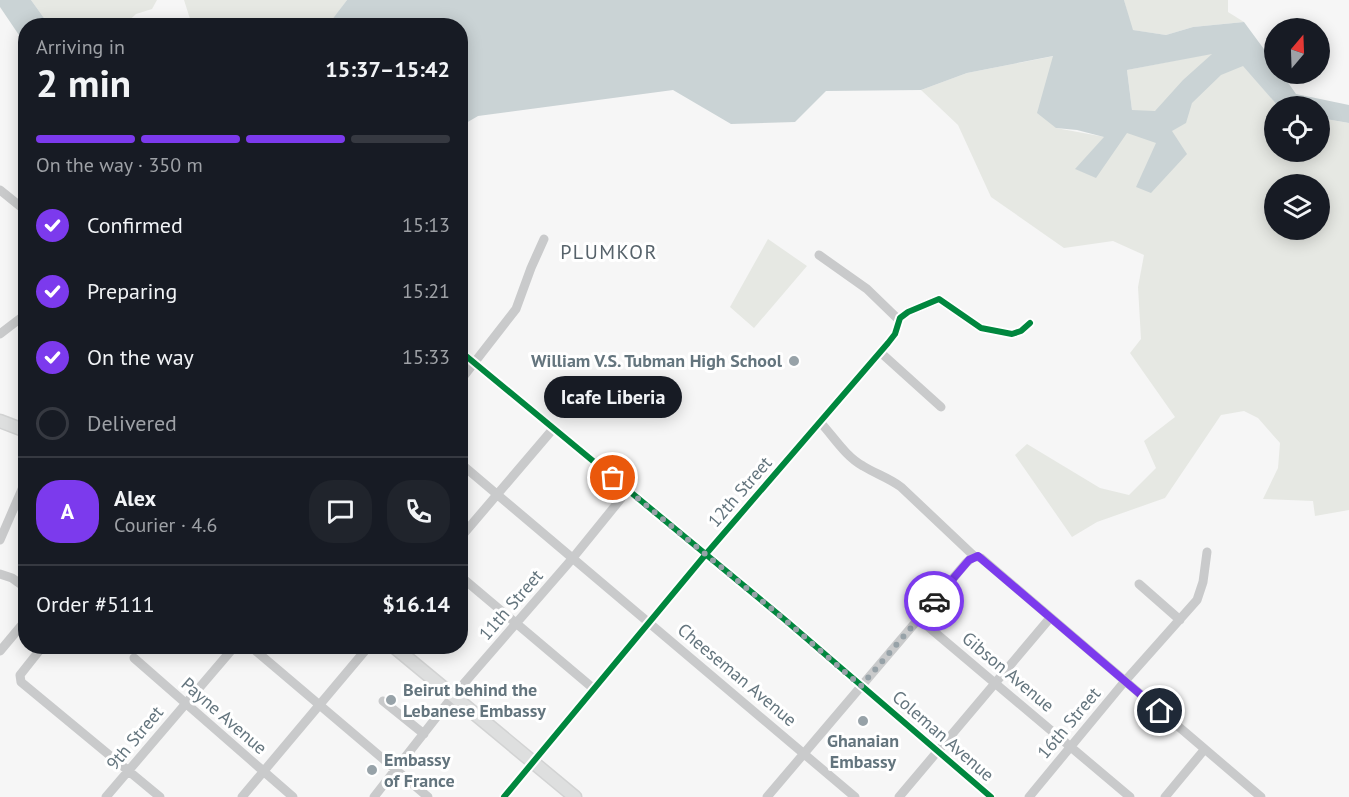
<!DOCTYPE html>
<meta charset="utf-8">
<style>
body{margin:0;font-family:"PT Sans",sans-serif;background:#20242c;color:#f1f3f6;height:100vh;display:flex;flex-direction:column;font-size:22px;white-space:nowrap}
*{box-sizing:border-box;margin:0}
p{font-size:20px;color:#9ea1a6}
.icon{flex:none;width:33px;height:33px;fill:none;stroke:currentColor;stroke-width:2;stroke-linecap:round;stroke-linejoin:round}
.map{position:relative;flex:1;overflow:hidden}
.panel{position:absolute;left:18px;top:18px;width:450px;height:636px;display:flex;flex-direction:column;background:#171b24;border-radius:24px;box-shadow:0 3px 15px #0003}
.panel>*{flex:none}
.needle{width:39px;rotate:19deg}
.buttons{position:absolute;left:1264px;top:18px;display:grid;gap:12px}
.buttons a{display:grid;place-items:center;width:66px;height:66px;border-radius:50%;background:#171b24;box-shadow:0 3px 15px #0003;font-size:30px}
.pin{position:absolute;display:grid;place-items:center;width:51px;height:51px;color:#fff;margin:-26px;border:3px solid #fff;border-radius:50%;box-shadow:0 2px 6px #0007}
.courier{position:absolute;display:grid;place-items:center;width:60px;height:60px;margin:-30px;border:4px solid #7c3aed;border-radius:50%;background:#fff;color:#222;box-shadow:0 2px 8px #0007}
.bubble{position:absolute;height:42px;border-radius:21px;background:#171b24;box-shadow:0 3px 15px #0003;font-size:20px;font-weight:600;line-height:42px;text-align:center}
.overview em{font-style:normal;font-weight:600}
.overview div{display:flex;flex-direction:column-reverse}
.overview{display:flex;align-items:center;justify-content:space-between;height:102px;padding:0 18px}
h1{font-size:39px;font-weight:600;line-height:45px}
.bar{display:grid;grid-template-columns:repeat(4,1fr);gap:9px 6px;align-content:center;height:72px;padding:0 18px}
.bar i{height:8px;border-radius:4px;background:#363941}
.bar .active{background:#7c3aed}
.bar p{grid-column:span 4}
.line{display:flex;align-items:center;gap:15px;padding:0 18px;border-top:2px solid #363941}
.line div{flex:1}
.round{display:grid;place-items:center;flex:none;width:63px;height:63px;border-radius:24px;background:#20242c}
ol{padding:0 18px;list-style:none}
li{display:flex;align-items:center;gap:18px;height:66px}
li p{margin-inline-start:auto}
li .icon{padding:6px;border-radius:50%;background:#7c3aed;color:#fff;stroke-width:4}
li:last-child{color:#9ea1a6}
li i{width:33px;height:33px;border:3px solid #363941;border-radius:50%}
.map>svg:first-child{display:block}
.green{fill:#e6e8e3;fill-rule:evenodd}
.water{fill:#cad3d5;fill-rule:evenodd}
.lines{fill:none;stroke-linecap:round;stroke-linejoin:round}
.highway-casing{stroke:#d2d3d3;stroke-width:15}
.minor{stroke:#c9cacb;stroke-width:9}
.highway{stroke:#dedfdf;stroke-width:12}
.cycleway-casing{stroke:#fff;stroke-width:10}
.cycleway{stroke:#00873e;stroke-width:6}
.done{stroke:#97a2a8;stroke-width:6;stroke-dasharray:0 10.8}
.route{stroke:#7c3aed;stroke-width:8}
.poi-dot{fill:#97a2a8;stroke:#fff;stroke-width:2}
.labels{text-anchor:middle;stroke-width:6;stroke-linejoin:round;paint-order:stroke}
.poi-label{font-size:18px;font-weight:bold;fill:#64757e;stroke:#fff;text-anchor:start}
.street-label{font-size:18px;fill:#64757e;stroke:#fff}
.neighbourhood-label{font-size:20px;letter-spacing:1.5px;fill:#56626a;stroke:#fff}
</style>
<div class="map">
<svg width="1349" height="797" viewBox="0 0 1349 797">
<rect width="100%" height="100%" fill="#f6f6f6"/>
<path class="green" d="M31 0H157L152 9 136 14 124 25 142 26 49 25Z
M184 0H347L328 26 189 25 191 22Z
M1124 0H1228V12L1244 22 1193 27 1166 35 1132 30Z
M1213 53 1244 66 1278 106H1275V152H1320V118L1349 123V510L1315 516 1313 501 1263 499 1278 468 1280 443 1258 418 1244 411 1221 415 1165 498 1097 522 1072 537 1015 455 1027 444 1100 488 1129 495 1156 468 1144 441 1175 417 1130 353 1141 339 1138 287 1144 255 1113 241 1064 248 991 197 958 125 921 90 967 73 1054 56 1056 128 1105 137 1076 169 1096 177 1132 110 1127 70ZM1275 184H1320V230H1275Z
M768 239 807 266 754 328 730 307Z"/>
<path class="water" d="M0 0H31L49 25 26 26 25 44 0 7Z
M347 0H1124L1133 30 1166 35 1193 27 1244 22 1275 64V74H1282L1296 94 1349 105V123L1320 118V106H1278L1243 66 1221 75 1192 103 1186 123 1172 131 1187 154 1151 193 1136 187 1156 143 1127 133 1096 178 1075 169 1104 137 1077 130 1056 128 1037 113 1053 56 967 73 921 90 826 91 795 122 731 124 673 90 478 116 461 126 460 26 328 25ZM1212 54 1183 80 1155 111 1132 110 1127 70Z"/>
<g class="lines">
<g class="highway-casing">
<path id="highway" d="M0 421 26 431
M393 646 575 797"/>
</g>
<path class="minor" d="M0 190 26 211
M819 255 867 289 899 320
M0 334 26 314
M460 351 784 619 991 797
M880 352 941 407
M460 381 516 309 531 268 544 239
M820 422C834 437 845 456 863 466 876 474 889 478 901 487L974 556 981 558 1261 797
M460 463 855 797
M460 538 553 429
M0 540 26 480
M0 574 12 578 26 588
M460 576 594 689
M1139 584 1180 620
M919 619 1130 797
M43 646 20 675 21 682 160 797
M250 646 428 797
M0 651 26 620
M134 658 293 797
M383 701 424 734
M106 797 235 646
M242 797 369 646
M374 797 453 696 572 559 628 490
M504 797 706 554 888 343 895 334 900 318 908 312 939 299 981 328 1012 334 1021 331 1030 323
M767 797 966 563 974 556
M899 797 1050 618
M1029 797 1125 681 1197 600 1203 582 1207 552
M1165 797 1204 750"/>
<use href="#highway" class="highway"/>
<g class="cycleway-casing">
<path id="cycleway" d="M460 351 784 619 991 797
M504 797 706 554 888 343 895 334 900 318 908 312 939 299 981 328 1012 334 1021 331 1030 323"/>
</g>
<use href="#cycleway" class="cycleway"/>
</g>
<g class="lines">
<path class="done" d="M613 478 784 619 861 686 934 601"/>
<path class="route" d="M934 601 969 560 978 556 1160 711"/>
</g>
<g class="poi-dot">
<circle cx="794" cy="361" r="6"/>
<circle cx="391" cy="700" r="6"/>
<circle cx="863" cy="721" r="6"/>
<circle cx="372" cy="770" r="6"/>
</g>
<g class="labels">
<g class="poi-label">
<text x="782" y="367" text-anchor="end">William V.S. Tubman High School</text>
<text x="403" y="696">Beirut behind the<tspan x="403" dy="21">Lebanese Embassy</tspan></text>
<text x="863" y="747" text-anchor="middle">Ghanaian<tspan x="863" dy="21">Embassy</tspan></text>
<text x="384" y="766">Embassy<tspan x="384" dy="21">of France</tspan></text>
</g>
<g class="street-label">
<text transform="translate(740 492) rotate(-49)" y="6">12th Street</text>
<text transform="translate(511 605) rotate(-49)" y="6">11th Street</text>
<text transform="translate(1008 672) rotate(40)" y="6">Gibson Avenue</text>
<text transform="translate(737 675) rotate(40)" y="6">Cheeseman Avenue</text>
<text transform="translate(224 716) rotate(41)" y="6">Payne Avenue</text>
<text transform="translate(1069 723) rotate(-50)" y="6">16th Street</text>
<text transform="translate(943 736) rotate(41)" y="6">Coleman Avenue</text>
<text transform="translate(135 738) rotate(-50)" y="6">9th Street</text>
</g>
<g class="neighbourhood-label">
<text x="609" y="259">PLUMKOR</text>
</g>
</g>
</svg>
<div class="buttons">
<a><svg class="needle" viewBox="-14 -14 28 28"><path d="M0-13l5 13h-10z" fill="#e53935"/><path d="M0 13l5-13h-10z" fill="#9ea1a6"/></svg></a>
<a><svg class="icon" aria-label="locate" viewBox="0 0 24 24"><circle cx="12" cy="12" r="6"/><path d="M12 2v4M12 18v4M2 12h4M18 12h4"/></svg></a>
<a><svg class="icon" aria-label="layers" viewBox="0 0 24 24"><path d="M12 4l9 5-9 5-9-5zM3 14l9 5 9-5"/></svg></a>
</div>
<div class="pin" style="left:613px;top:478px;background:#ea580c"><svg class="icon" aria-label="bag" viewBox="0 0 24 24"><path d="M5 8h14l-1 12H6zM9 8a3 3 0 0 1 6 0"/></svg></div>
<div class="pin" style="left:1160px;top:711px;background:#1f2937"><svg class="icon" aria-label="home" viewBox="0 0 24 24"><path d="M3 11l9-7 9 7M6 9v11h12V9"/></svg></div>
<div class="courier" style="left:934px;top:601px"><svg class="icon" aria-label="car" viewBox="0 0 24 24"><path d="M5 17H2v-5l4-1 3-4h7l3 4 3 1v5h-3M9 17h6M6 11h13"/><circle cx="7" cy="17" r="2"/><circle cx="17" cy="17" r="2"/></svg></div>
<div class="bubble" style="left:544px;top:376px;width:138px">Icafe Liberia</div>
<section class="panel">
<div class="overview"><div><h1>2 min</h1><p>Arriving in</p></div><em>15:37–15:42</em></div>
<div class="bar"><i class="active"></i><i class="active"></i><i class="active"></i><i></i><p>On the way · 350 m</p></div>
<ol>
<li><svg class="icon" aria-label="check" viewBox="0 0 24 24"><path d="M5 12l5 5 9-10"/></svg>Confirmed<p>15:13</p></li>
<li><svg class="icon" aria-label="check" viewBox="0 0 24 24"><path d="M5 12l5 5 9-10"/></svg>Preparing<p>15:21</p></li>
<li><svg class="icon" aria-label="check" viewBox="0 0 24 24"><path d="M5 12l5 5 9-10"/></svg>On the way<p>15:33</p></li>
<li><i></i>Delivered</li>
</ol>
<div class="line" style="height:108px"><b class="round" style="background:#7c3aed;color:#fff">A</b><div><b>Alex</b><p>Courier · 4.6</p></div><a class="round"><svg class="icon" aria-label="chat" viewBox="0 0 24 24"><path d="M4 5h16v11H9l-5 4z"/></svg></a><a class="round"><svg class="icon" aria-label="phone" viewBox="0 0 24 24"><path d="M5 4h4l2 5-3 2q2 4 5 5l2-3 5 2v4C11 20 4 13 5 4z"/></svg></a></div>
<div class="line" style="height:78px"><div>Order #5111</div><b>$16.14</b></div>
</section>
</div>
